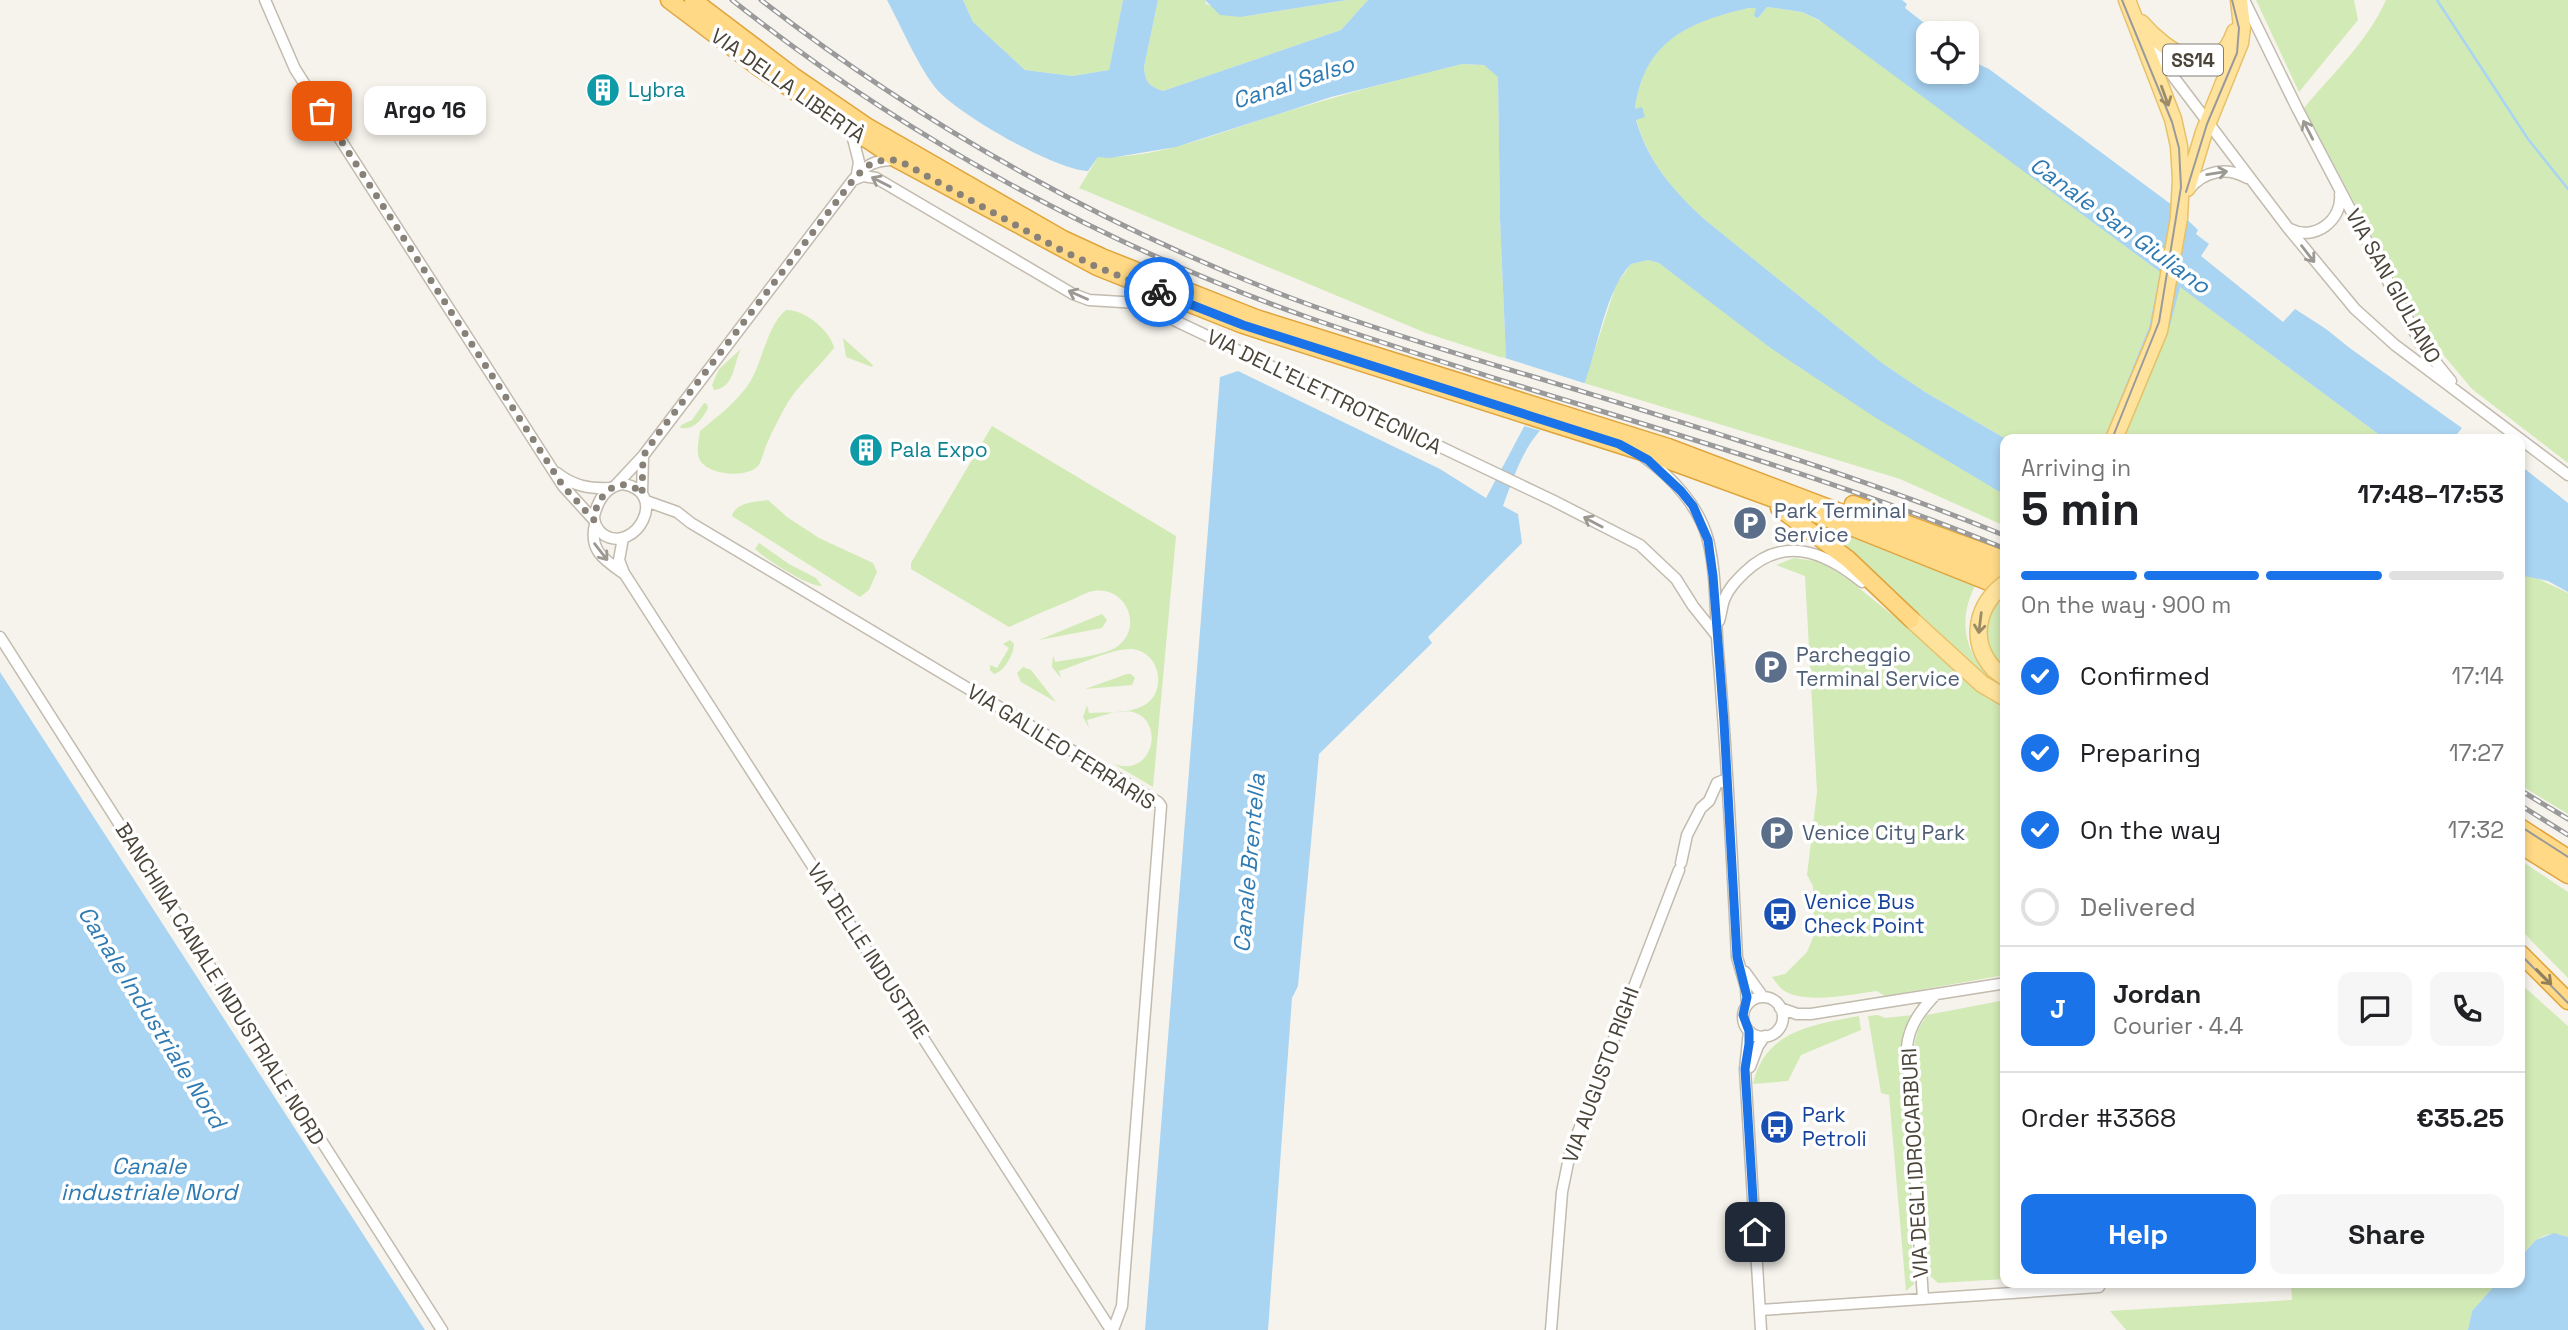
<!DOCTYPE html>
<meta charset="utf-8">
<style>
body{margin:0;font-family:"Space Grotesk",sans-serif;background:#f6f6f6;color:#202124;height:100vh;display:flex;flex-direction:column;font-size:26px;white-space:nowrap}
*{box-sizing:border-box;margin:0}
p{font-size:23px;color:#757577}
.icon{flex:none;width:38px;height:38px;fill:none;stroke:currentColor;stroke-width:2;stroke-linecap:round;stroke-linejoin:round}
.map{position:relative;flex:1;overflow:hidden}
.details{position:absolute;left:2000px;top:434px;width:525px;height:854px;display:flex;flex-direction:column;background:#fff;border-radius:14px;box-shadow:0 4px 10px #0003}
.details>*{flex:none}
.buttons{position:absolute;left:1916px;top:21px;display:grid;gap:14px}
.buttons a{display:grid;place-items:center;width:63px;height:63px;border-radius:14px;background:#fff;box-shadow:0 4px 10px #0003;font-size:35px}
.pin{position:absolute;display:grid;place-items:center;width:60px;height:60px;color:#fff;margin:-30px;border-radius:14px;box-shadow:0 4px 10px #0006}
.courier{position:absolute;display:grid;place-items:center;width:70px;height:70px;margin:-35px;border:5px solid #1a73e8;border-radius:50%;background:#fff;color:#222;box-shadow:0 2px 9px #0007}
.bubble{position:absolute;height:49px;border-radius:14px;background:#fff;box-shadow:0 4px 10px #0003;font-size:23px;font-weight:700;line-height:49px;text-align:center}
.head em{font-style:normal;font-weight:700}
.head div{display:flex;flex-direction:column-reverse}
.head{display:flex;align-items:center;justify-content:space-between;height:119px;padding:0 21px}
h1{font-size:46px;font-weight:700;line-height:52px}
.bar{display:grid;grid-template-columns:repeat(4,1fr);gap:10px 7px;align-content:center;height:84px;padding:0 21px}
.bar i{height:9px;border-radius:5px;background:#e0e0e0}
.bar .on{background:#1a73e8}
.bar p{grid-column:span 4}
.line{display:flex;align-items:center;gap:18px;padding:0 21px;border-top:2px solid #e0e0e0}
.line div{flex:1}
.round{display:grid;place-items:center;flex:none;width:74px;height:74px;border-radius:14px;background:#f6f6f6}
ol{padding:0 21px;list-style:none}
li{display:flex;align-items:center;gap:21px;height:77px}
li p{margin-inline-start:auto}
li .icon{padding:7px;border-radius:50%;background:#1a73e8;color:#fff;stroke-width:4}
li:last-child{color:#757577}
li i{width:38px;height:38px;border:4px solid #e0e0e0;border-radius:50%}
.action{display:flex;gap:14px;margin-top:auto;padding:14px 21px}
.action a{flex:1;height:80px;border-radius:14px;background:#1a73e8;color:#fff;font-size:28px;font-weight:700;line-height:80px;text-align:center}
.action a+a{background:#f6f6f6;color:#202124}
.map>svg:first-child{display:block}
.green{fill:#d2eab5}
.water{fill:#a9d4f2}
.pier{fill:#f6f3ec}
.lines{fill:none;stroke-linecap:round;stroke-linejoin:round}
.stream{stroke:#a9d4f2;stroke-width:2.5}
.minor-casing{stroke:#c2bbae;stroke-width:13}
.primary-casing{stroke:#e6c16a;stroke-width:19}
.trunk-casing{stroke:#e0a43c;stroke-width:19}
.minor{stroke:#fff;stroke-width:10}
.primary{stroke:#ffe39c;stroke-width:16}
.trunk{stroke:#ffd985;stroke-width:16}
.tram{stroke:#9a9a9a;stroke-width:2}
.rail-casing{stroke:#9a9a9a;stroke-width:5}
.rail{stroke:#fff;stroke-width:2.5;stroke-dasharray:8;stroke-linecap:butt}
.primary-bridge-casing{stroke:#e6c16a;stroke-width:19;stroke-linecap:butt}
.primary-bridge{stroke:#ffe39c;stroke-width:16}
.oneway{stroke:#9c8c66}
.oneway2{stroke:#9c9892}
.oneway3{stroke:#938057}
.done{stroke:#878178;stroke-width:7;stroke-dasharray:0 12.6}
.route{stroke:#1a73e8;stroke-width:9}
.labels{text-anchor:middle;stroke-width:7;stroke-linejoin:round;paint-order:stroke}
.shield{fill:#fff;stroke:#817c74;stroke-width:2}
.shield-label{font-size:19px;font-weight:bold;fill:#4b4439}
.street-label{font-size:21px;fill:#4b4439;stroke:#fff}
.culture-label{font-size:21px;fill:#0d838f;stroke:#fff;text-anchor:start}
.service-label{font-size:21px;fill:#4e5e75;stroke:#fff;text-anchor:start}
.transit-label{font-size:21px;fill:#164399;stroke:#fff;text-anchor:start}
.water-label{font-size:23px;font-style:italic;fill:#2e7ab2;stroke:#fff}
</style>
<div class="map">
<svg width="2568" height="1330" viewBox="0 0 2568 1330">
<rect width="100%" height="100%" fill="#f6f3ec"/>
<path class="green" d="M963 0H1123L1109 70 1072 76 1025 70 973 22Z
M1158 0H1205L1206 4 1241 17 1347 0H1368L1341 30 1163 91C1149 86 1145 82 1144 67Z
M2256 0H2354L2358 20 2299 92Z
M2386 0H2568V463L2472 389 2421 328 2304 108C2332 74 2368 41 2386 0Z
M1767 7 1802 12 1826 24 2160 272 2149 327 2104 439H2006L1925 392 1882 363 1704 219C1672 190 1648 161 1636 119L1645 117 1635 109C1644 41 1687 22 1749 8H1756L1758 18Z
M1462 64 1484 65 1498 76 1500 218 1506 359 1426 333 1079 188 1098 157C1158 159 1218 133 1275 115 1337 96 1399 79 1462 64Z
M1648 260 1659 263 1799 367 2005 494V526L1900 479 1584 383 1616 285 1631 264Z
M2179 286 2385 439H2123L2170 326Z
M786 310C804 309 831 331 834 348 819 367 801 382 788 402 780 416 772 431 766 446 763 453 762 461 758 466 746 479 705 475 699 458 696 450 699 439 700 431 718 416 737 402 750 382 763 361 767 325 786 310Z
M843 338 873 365 872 367 846 357Z
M741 349C733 364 735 388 714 390L712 385 719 369Z
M704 403 707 404 708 408C703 419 693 431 680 428L681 425 692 420Z
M992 426 1176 536 1153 787 1114 764C1156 779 1167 713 1126 711 1114 711 1099 717 1087 720L1089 728 1083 717 1087 705 1089 713C1105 712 1128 714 1143 706 1168 693 1161 652 1132 649 1113 648 1078 665 1059 671L1061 678 1052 667 1053 655 1055 662C1072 659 1106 655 1118 646 1144 626 1125 586 1094 591 1086 592 1077 598 1069 601 1049 609 1029 618 1009 627L911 569V563Z
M768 500 787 517 819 538 873 563 877 572 869 590 860 597 732 516C736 502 755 502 768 500Z
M1825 527 1975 586C1955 624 1967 666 2005 686V693Z
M759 543 789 564 816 578 822 586C807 586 767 560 755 549Z
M1794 558 1821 562 1849 580 2005 706V975L1885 996 1877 991C1853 994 1805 1005 1783 990 1779 987 1775 981 1772 977L1785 974 1807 952 1814 935 1813 886 1807 875 1817 792 1805 576 1776 565Z
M2520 575 2534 577 2568 593V814L2520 785Z
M2001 598 2005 600V671C1987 651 1971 617 2001 598Z
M1102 614 1107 620 1102 628 1039 640Z
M1010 640 1014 644C1014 654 1004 672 994 674L990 670V665L997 668 1009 648 1003 644Z
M1023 667 1031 670 1056 702 1021 682 1017 673Z
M1127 674H1131L1135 678 1132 685 1085 689Z
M2520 860 2568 892V978L2520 929Z
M2520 983 2568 1026V1237C2545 1228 2534 1241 2520 1257Z
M2005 1000V1279L1938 1283 1929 1275 1913 1050 1918 1030 1927 1015Z
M1878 1015 1885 1018 1913 1015 1903 1031 1904 1089 1914 1284 1906 1291 1889 1095 1881 1093 1868 1016Z
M1859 1016 1861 1030 1801 1055 1788 1081 1753 1084C1765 1030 1813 1025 1859 1016Z
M2291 1283H2497L2472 1311 2468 1330H2126L2110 1311 2292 1300Z"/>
<path class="water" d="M887 0H963L973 22 1025 70 1072 76 1109 70 1123 0H1158L1144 67C1145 82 1149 86 1163 91L1341 30 1368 0H1902L1907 4 1905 8 1937 33H1928V72H1937L1938 74 1967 72V66L1976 63 1989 69 2172 205 2198 230 2196 234 2209 244 2201 256 2283 322 2295 309 2326 329 2351 349 2462 428 2457 434 2464 439H2385L2180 287 2170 326 2123 439H2104L2149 327 2160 272 1819 20 1802 12 1767 7 1758 18 1754 16 1756 8H1749C1688 22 1644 41 1635 109L1642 107 1645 117 1636 120C1648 162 1673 190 1704 219L1882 363 1925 392 2006 439 2005 495 1876 418 1772 349 1659 263 1648 260 1631 264C1600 296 1597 368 1573 409 1566 421 1546 423 1538 433 1521 453 1512 482 1503 506L1518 514 1522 543 1428 637 1432 643 1319 754 1298 986 1292 998 1268 1330H1145L1220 377 1238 371 1440 469 1486 498 1527 421 1506 359 1500 218 1498 77 1484 65 1462 64 1331 97 1176 147 1110 158 1098 157 1088 171C1055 170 953 112 934 86 916 62 901 26 887 0Z
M1205 0H1347L1241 17 1220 15Z
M2520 465 2568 503V592L2548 581 2520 575Z
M0 672 425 1330H0Z
M2554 1233 2568 1237V1330H2468L2472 1311 2497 1283H2520V1257L2536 1240Z"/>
<path class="pier" d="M1502 357 1587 384 1574 414 1545 432 1521 425 1523 421 1504 385Z"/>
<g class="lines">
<path class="stream" d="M2437 0 2528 139 2568 189"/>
<g class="minor-casing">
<path id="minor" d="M265 0 295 69 563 486 594 520
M2244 0 2297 108 2421 344 2451 381
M2148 40 2163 63 2288 228 2355 309 2395 345 2568 475
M851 131 859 162 857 174
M853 180 863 176 876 178 1073 294 1089 300 1138 303 1552 500 1640 545 1676 579 1693 606 1717 636
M2189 189C2204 171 2227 166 2247 178
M2290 229C2314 242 2343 220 2340 194
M1644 457C1672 477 1699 506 1708 540 1717 576 1715 616 1718 652 1727 753 1732 855 1737 957L1746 988 1747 1005
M557 473C573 486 590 489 610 488
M623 484C670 492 636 554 604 535 597 530 594 524 594 516 598 500 606 486 623 484Z
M616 485 643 456 853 180C866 165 874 160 894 160
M642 494 643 456
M646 501 677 512 691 523 1158 802 1161 806 1122 1306 1113 1330
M595 524C589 550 603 559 623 573
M623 538 619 560 624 573 1111 1330
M1719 621C1721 614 1722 606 1724 600 1728 589 1736 581 1744 573 1783 535 1824 551 1862 582
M0 637 442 1330
M1681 863 1687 835 1701 808 1709 801 1717 783 1727 779
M1745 972 1763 997
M1743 1017a20 20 0 1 1 40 0a20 20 0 1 1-40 0Z
M1780 1008 1797 1014H1811L2006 983
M1749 1031 1745 1069 1761 1330
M1750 1067 1758 1046 1765 1036
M1923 1299 1907 1047C1909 1025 1921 1010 1936 994
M1760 1310 2099 1287
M1551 1330 1562 1192 1570 1153 1679 870"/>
</g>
<g class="primary-casing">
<path id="primary" d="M2141 23C2166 52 2216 87 2235 32
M2187 188 2204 132 2240 43 2242 27 2239 0
M2114 439 2159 331 2179 218 2181 179 2179 146 2173 119 2127 0
M1911 619 1982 684 2006 698
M1994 669 2006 678"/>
</g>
<g class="trunk-casing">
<path id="trunk" d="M669 0 758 67 898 160 1097 267 1243 325 1667 460 1856 529 2006 589
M693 0 792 75 868 127 1063 239 1102 257 1256 318 1668 447 2006 575
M1853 504 2006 560
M1779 508 1848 559 1911 619
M2520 827 2568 858
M2520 845 2568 875
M2520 953 2568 1001"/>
</g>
<use href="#minor" class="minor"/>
<use href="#primary" class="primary"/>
<use href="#trunk" class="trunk"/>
<path class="tram" d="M2186 192 2207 124 2237 53 2239 28 2232 0
M2112 439 2159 322 2181 187 2179 148 2172 122 2122 0
M2006 584C1973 607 1970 654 2006 677
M2520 826 2568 857
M2520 954 2568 1003"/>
<g class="rail-casing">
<path id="rail" d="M732 0C903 136 1101 244 1307 317 1539 398 1778 456 2006 549
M761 0C926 128 1114 233 1310 305 1396 336 1484 362 1571 388 1717 433 1864 478 2006 536
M2520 790 2568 819
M2520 805 2568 835"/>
</g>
<use href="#rail" class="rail"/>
<g class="primary-bridge-casing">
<path id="primary-bridge" d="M1994 669C1968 641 1977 604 2006 583"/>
</g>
<use href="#primary-bridge" class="primary-bridge"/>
</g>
<defs><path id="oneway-shaft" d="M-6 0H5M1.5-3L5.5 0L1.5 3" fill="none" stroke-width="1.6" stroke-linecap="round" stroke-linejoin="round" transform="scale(1.75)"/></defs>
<g class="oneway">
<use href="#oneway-shaft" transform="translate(2165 96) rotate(70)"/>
<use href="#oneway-shaft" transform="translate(1980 623) rotate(97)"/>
</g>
<g class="oneway2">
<use href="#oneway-shaft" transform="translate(2308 130) rotate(-117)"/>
<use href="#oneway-shaft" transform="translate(2217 173) rotate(-9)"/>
<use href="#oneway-shaft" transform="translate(881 182) rotate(-153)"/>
<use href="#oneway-shaft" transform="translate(2308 254) rotate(52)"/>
<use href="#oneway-shaft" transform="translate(1078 295) rotate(-156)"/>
<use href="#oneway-shaft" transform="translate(1593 522) rotate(-152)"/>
<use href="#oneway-shaft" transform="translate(601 552) rotate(52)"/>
</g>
<use class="oneway3" href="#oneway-shaft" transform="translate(2544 977) rotate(45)"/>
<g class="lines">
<path class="done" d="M322 111 563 486 594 520C595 495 621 471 642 494L643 456 658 434 853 180C870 162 873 160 898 160L1059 249 1097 267 1159 292"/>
<path class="route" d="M1159 292 1243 325 1619 444 1648 460 1681 491 1693 506 1708 540 1713 576 1724 722 1737 957 1747 997 1743 1015 1749 1031V1044L1745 1069 1755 1232"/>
</g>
<defs>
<g id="building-disc" transform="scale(1.75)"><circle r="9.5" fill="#0f9aa8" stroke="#fff"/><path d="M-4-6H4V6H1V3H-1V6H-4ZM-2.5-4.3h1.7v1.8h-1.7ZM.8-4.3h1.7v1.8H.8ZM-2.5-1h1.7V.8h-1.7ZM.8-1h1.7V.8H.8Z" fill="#fff"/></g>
<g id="parking-disc" transform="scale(1.75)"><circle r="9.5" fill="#5c6f8a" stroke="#fff"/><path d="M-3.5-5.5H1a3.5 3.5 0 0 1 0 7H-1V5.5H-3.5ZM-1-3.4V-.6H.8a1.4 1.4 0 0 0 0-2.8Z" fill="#fff"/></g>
<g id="bus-disc" transform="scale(1.75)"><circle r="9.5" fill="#1a4fb4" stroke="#fff"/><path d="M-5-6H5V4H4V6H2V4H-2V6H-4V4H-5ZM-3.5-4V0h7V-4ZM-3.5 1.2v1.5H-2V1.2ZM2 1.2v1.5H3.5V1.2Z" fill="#fff"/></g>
</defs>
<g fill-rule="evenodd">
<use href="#building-disc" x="603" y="90"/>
<use href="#building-disc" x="866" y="450"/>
<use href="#parking-disc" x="1750" y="523"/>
<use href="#parking-disc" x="1771" y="667"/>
<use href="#parking-disc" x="1777" y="833"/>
<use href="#bus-disc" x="1780" y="914"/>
<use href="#bus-disc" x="1777" y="1127"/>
</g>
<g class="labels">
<rect class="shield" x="2163" y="44.5" width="60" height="31" rx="5"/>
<g class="shield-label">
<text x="2193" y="67">SS14</text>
</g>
<g class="street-label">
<text transform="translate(788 86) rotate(35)" y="7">VIA DELLA LIBERTÀ</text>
<text transform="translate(2393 286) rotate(61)" y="7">VIA SAN GIULIANO</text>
<text transform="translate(1324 392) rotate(26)" y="7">VIA DELL'ELETTROTECNICA</text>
<text transform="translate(1061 747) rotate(32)" y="7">VIA GALILEO FERRARIS</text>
<text transform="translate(868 951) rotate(57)" y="7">VIA DELLE INDUSTRIE</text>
<text transform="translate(220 984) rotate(58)" y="7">BANCHINA CANALE INDUSTRIALE NORD</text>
<text transform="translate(1601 1075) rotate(-70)" y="7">VIA AUGUSTO RIGHI</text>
<text transform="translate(1915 1163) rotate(-93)" y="7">VIA DEGLI IDROCARBURI</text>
</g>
<g class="culture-label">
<text x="628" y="97">Lybra</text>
<text x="890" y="457">Pala Expo</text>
</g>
<g class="service-label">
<text x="1774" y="518">Park Terminal<tspan x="1774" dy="24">Service</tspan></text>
<text x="1796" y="662">Parcheggio<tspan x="1796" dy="24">Terminal Service</tspan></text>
<text x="1802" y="840">Venice City Park</text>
</g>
<g class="transit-label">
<text x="1804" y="909">Venice Bus<tspan x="1804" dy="24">Check Point</tspan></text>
<text x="1802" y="1122">Park<tspan x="1802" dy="24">Petroli</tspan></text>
</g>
<g class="water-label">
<text transform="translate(1293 82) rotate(-18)" y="8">Canal Salso</text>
<text transform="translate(2120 225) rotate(36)" y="8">Canale San Giuliano</text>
<text transform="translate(1249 863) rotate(-85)" y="8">Canale Brentella</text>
<text transform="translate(152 1017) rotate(58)" y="8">Canale Industriale Nord</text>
<text x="149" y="1174">Canale<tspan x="149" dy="26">industriale Nord</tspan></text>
</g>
</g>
</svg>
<div class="buttons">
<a><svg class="icon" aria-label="locate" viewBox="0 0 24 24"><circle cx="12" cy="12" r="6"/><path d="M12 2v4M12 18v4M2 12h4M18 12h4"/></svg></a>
</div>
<div class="pin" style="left:322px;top:111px;background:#ea580c"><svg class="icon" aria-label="bag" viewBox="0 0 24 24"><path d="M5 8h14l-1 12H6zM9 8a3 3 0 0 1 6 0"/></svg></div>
<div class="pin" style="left:1755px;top:1232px;background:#1f2937"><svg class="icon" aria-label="home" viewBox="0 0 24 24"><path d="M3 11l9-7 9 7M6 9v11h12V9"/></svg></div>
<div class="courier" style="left:1159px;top:292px"><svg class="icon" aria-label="bike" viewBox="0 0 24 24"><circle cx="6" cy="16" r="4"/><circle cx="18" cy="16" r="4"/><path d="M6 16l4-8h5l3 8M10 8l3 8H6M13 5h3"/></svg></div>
<div class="bubble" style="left:364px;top:86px;width:122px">Argo 16</div>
<section class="details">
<div class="head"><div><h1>5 min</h1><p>Arriving in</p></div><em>17:48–17:53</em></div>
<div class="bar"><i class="on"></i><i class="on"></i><i class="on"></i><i></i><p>On the way · 900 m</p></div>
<ol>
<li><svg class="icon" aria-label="check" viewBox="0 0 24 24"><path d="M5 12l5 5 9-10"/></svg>Confirmed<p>17:14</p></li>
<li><svg class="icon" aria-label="check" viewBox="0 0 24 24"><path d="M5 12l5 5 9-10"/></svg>Preparing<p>17:27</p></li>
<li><svg class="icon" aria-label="check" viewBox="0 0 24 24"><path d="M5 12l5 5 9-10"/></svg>On the way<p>17:32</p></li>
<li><i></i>Delivered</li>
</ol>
<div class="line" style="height:126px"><b class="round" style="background:#1a73e8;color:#fff">J</b><div><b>Jordan</b><p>Courier · 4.4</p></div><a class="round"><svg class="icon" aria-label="chat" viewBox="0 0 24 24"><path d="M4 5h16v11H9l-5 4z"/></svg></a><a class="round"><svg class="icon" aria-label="phone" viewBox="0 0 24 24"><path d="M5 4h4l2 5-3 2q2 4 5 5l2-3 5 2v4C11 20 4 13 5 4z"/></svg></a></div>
<div class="line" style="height:91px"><div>Order #3368</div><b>€35.25</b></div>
<div class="action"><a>Help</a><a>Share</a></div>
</section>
</div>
